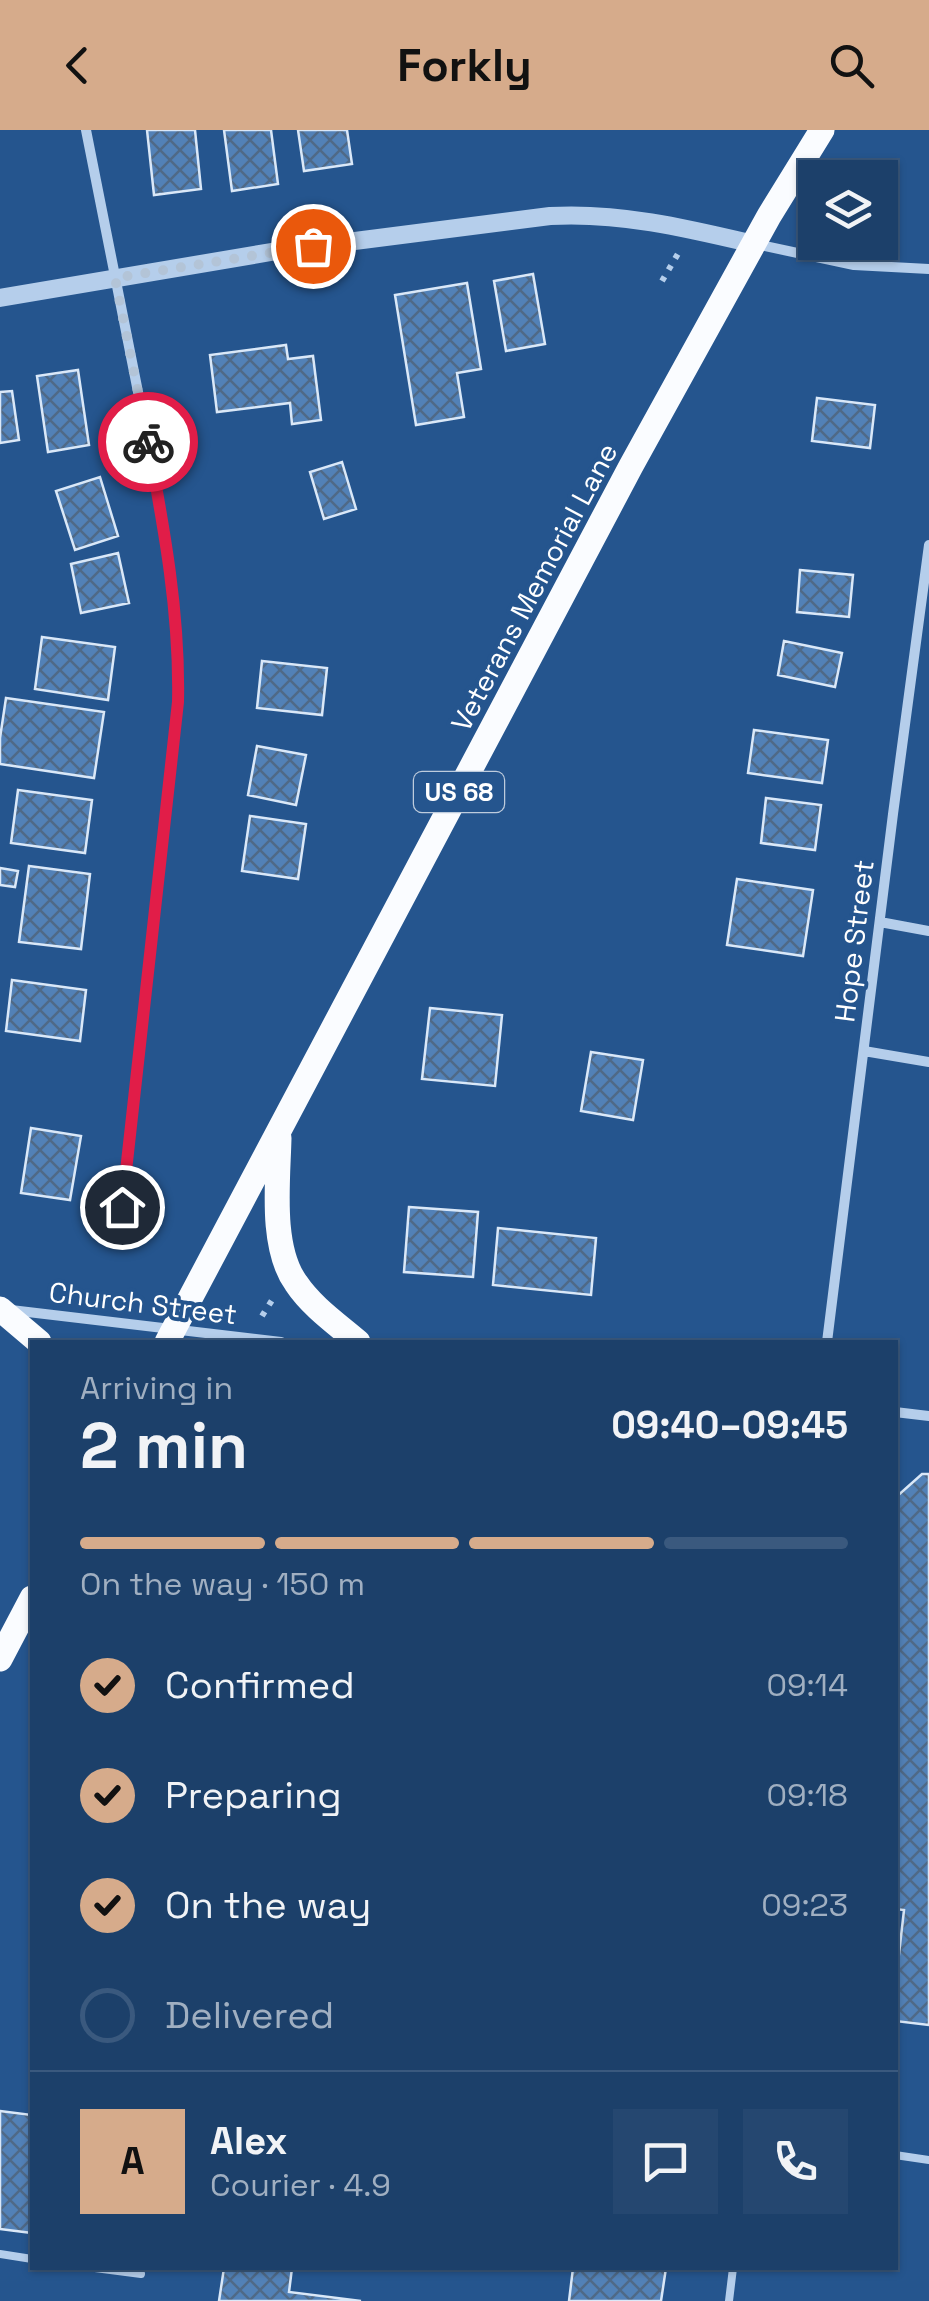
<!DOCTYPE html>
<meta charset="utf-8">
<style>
body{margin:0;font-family:"Space Grotesk",sans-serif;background:#254770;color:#f1f3f6;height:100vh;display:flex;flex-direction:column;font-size:38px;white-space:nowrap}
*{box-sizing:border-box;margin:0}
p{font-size:32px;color:#a0afc1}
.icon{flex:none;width:55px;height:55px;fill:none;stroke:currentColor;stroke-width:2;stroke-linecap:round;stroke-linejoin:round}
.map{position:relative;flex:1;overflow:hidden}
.side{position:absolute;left:30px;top:1210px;width:868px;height:930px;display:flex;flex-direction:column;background:#1c406a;border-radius:0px;box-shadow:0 2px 8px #0004,0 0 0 2px #3a597e}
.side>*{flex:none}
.fabs{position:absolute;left:798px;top:30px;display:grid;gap:20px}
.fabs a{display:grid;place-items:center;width:100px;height:100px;border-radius:0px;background:#1c406a;box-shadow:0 2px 8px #0004,0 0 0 2px #3a597e;font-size:50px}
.pin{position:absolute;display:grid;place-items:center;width:85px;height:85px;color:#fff;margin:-42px;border:5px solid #fff;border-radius:50%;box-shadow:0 2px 10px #0007}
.courier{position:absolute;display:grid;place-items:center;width:100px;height:100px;margin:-50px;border:8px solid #e11d48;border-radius:50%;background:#fff;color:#222;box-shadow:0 2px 12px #0007}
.headline em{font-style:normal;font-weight:600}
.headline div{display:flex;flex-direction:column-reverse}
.headline{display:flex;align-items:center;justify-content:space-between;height:170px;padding:0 50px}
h1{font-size:65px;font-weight:600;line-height:75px}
.bar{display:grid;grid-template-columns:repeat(4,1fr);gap:15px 10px;align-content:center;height:120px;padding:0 50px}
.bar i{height:12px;border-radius:8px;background:#3a597e}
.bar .on{background:#d6ab8b}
.bar p{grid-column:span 4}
.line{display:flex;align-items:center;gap:25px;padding:0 50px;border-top:2px solid #3a597e}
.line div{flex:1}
.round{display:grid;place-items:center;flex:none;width:105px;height:105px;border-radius:0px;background:#254770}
ol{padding:0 50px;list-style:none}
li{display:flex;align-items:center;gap:30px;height:110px}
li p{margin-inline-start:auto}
li .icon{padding:10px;border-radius:50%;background:#d6ab8b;color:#111;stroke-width:4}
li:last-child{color:#a0afc1}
li i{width:55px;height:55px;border:5px solid #3a597e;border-radius:50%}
header{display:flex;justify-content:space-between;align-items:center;height:130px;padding:0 50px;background:#d6ab8b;color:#111;font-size:45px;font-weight:600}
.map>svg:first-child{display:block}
.building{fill:url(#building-cross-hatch);stroke:#dae8f8;stroke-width:2.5}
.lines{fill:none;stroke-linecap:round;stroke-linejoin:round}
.path{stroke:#b5ceeb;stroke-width:6;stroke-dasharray:5 8;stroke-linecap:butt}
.service{stroke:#b5ceeb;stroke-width:8}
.minor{stroke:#b5ceeb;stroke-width:10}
.tertiary{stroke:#b5ceeb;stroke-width:18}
.primary{stroke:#fafcff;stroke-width:25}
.done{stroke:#b3c4d7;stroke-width:10;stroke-dasharray:0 18}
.route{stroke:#e11d48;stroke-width:12}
.labels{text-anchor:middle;stroke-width:8;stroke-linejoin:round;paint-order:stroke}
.shield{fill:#25558e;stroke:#beccdd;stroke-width:2.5}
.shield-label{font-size:25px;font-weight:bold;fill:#fff}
.street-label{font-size:28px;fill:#fff;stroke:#25558e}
</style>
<header><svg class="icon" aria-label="back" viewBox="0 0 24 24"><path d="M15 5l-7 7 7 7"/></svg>Forkly<svg class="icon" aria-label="search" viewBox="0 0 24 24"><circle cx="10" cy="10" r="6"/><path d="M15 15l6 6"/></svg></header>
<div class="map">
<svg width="929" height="2171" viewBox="0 0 929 2171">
<defs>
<pattern id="building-cross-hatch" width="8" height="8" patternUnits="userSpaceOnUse" patternTransform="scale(2.5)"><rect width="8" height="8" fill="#5281b7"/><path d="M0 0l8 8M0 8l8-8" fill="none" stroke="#4f6987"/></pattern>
</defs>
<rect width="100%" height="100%" fill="#25558e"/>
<path class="building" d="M147 0H195L201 59 154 65Z
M224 0H271L278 54 232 61Z
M298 0H347L352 34 304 41Z
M533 144 545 214 506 221 494 151Z
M467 153 481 239 457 243 464 287 416 295 395 165Z
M286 215 288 229 313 226 321 290 292 294 290 273 217 282 210 225Z
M78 240 89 315 48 322 37 246Z
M12 261 19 310 0 313V262Z
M817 268 875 275 870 318 812 311Z
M342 332 356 379 324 389 310 342Z
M100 347 118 406 75 420 56 361Z
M118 423 129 473 81 483 71 434Z
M800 440 853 445 849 487 797 482Z
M42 507 115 517 108 570 35 559Z
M784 511 842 523 835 557 778 545Z
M262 531 327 538 322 585 257 578Z
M6 568 104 582 94 648 0 634V608Z
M754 600 828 610 822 653 748 643Z
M257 616 306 625 296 675 248 665Z
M18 660 92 670 85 723 11 713Z
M766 668 821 675 815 720 761 713Z
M250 686 306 694 298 749 242 741Z
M29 736 90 744 81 819 19 812Z
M0 738 18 741 15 757 0 755Z
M737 749 813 760 803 826 727 815Z
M12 850 86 860 80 911 6 901Z
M430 878 502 885 495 956 422 949Z
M591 922 643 930 633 990 581 981Z
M31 998 81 1006 70 1070 21 1063Z
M409 1077 478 1082 473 1147 404 1142Z
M498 1098 596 1108 591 1165 493 1155Z
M922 1344H929V1895L895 1891V1859L904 1780 895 1779V1368Z
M0 1981 32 1985V2103L0 2099Z
M224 2138H292L289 2162 361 2171H219Z
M573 2138H666L661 2171H569Z"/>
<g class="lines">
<path class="path" d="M662 151 679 122
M262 1186 274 1167"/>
<path class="service" d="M895 2025 929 2030
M0 2124 32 2129
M95 2138 141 2144
M729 2171 733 2138"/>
<path class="minor" d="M86 0C104 92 123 185 141 277 160 374 180 472 178 572L122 1077
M755 114 854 135 929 139
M880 792 929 801
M864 921 929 932
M11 1180 281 1212
M827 1212 893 684 929 415
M895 1282 929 1286"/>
<path class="tertiary" d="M0 168 277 121 550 86C619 82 686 98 754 114"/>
<path class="primary" d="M279 1008C278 1051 270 1117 296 1153 312 1177 337 1194 358 1212
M0 1179 39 1212
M167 1212 631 336 769 86 822 0
M0 1529 32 1468"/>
</g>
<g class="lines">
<path class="done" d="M148 312 115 148 313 116"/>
<path class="route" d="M122 1077 178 572C180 484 164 398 148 312"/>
</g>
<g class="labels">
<rect class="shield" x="414" y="642" width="90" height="40" rx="8"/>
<g class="shield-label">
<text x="459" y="671">US 68</text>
</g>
<g class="street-label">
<text transform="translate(534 457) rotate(-62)" y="10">Veterans Memorial Lane</text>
<text transform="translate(854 811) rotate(-83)" y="10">Hope Street</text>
<text transform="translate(143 1173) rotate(7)" y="10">Church Street</text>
</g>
</g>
</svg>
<div class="fabs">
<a><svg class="icon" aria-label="layers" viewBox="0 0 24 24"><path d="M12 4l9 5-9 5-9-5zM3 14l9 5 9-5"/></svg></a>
</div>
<div class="pin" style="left:313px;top:116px;background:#ea580c"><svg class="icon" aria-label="bag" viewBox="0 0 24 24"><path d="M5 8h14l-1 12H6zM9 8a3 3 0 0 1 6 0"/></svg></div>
<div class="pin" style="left:122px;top:1077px;background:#1f2937"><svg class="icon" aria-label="home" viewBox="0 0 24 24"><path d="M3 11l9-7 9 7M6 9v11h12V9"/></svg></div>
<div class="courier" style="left:148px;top:312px"><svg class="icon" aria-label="bike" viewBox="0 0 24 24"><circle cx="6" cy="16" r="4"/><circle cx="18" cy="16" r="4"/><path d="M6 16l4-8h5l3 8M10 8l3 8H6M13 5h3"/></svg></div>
<section class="side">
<div class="headline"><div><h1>2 min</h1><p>Arriving in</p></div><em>09:40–09:45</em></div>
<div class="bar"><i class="on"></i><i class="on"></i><i class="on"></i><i></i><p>On the way · 150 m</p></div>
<ol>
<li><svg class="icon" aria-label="check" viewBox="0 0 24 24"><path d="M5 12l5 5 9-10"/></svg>Confirmed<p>09:14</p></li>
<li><svg class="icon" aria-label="check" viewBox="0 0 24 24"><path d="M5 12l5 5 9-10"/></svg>Preparing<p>09:18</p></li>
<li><svg class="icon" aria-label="check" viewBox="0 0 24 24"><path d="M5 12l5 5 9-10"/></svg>On the way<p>09:23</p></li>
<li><i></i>Delivered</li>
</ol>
<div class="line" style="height:180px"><b class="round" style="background:#d6ab8b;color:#111">A</b><div><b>Alex</b><p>Courier · 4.9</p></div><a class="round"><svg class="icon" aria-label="chat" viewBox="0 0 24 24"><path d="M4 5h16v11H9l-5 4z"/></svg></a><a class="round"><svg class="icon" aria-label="phone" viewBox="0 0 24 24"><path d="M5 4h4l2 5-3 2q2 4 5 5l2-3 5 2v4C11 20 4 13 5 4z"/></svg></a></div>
</section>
</div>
